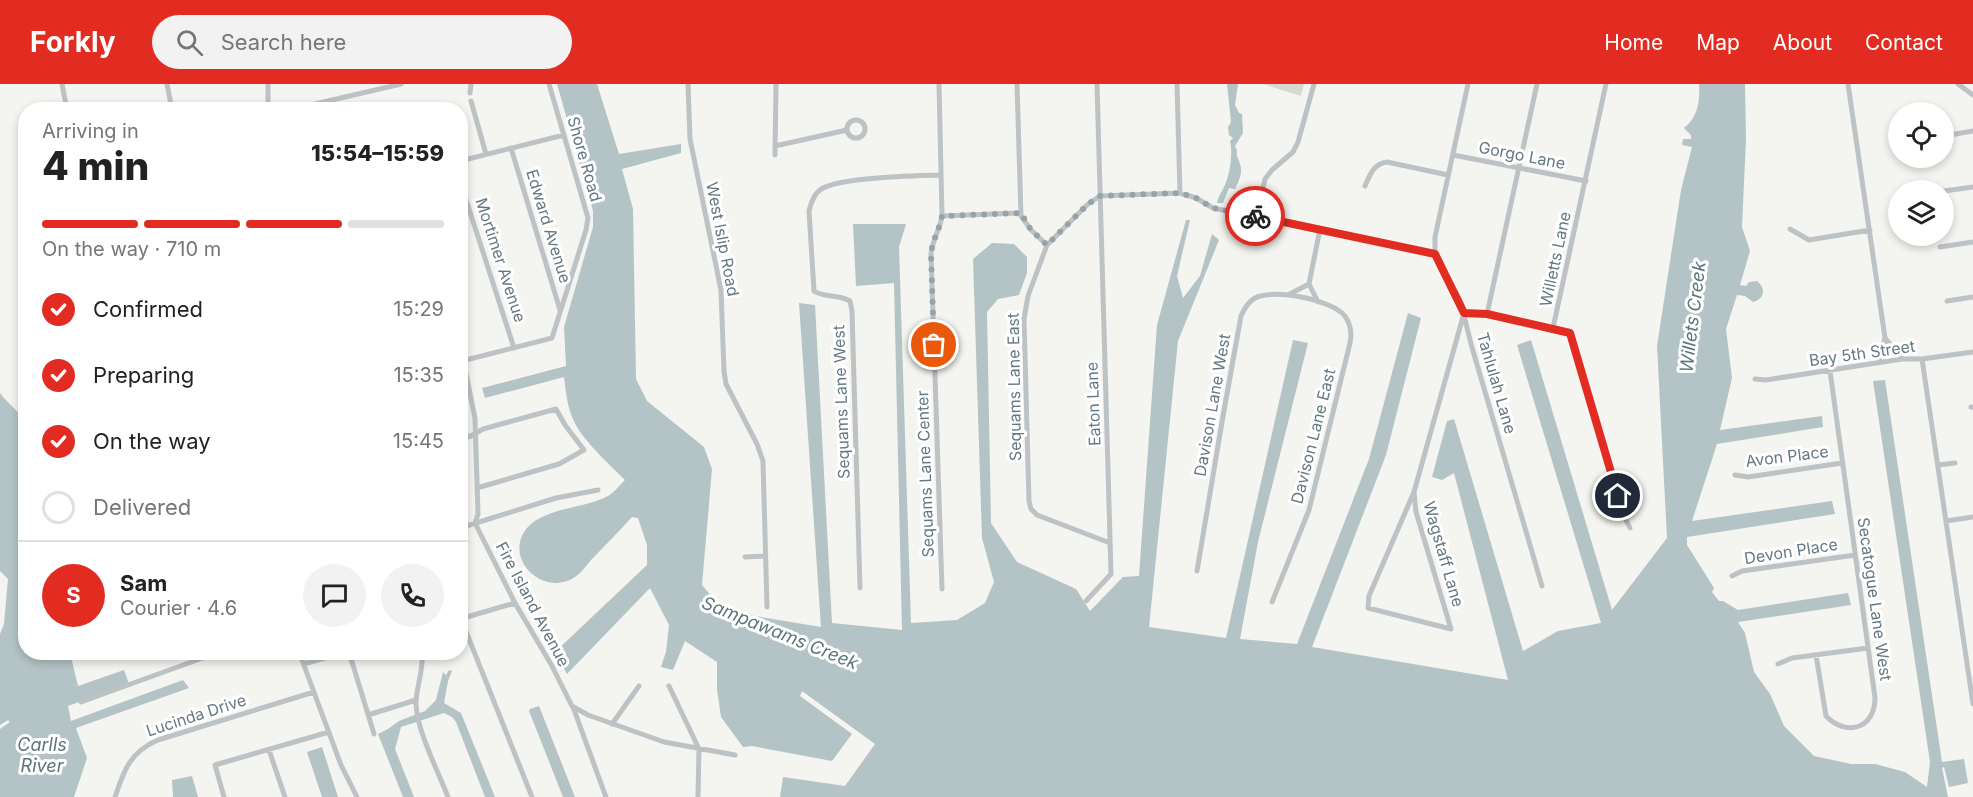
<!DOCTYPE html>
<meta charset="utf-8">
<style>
body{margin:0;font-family:Inter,sans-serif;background:#f2f2f2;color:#222;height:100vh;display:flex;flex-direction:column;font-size:22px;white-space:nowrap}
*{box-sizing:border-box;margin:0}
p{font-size:20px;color:#767676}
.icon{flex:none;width:33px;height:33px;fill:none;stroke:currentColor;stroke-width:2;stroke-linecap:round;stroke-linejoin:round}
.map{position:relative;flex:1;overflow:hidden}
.side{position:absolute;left:18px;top:18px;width:450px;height:558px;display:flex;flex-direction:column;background:#fff;border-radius:24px;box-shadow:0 3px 9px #0003}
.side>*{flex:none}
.controls{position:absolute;left:1888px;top:18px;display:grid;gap:12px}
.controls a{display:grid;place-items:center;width:66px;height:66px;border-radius:50%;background:#fff;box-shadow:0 3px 9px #0003;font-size:30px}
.pin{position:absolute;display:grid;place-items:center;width:51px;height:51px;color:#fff;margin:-26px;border:3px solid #fff;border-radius:50%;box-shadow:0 2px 6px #0007}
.courier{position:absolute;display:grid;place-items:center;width:60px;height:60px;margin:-30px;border:4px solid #e22c22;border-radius:50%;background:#fff;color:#222;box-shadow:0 2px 8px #0007}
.head em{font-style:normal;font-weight:800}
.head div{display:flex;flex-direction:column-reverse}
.head{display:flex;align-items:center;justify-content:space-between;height:102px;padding:0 24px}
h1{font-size:39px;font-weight:800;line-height:45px}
.bar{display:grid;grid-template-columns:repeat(4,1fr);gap:9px 6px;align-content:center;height:72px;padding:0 24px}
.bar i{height:8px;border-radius:4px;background:#e0e0e0}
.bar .selected{background:#e22c22}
.bar p{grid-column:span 4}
.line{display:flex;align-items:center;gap:15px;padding:0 24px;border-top:2px solid #e0e0e0}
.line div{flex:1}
.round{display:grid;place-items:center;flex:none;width:63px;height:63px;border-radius:32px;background:#f2f2f2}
ol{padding:0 24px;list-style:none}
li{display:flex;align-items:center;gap:18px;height:66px}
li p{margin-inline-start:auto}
li .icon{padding:6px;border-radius:50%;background:#e22c22;color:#fff;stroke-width:4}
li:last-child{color:#767676}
li i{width:33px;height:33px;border:3px solid #e0e0e0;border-radius:50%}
header{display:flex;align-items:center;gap:36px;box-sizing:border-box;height:84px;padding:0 30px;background:#e22c22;color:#fff}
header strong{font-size:28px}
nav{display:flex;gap:33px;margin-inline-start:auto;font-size:21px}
.search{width:420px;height:54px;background:#f2f2f2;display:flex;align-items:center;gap:15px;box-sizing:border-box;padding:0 21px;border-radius:33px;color:#767676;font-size:22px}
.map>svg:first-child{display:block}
.green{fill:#d5d9cf}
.water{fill:#b4c3c5}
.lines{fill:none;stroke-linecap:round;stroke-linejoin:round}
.street{stroke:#bdc2c4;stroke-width:5}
.done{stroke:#96a4a8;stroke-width:6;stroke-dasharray:0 10.8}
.route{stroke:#e22c22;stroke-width:8}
.labels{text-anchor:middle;stroke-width:6;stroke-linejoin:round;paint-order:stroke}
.street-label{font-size:16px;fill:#637981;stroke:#fff}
.water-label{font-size:18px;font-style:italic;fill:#5a7678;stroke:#fff}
</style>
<header>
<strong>Forkly</strong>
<div class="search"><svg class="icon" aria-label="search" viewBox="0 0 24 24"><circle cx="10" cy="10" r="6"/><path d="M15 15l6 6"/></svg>Search here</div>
<nav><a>Home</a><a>Map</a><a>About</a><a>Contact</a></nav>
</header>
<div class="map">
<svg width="1973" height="713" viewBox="0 0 1973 713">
<rect width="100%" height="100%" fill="#f4f4f0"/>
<path class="green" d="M1263 0H1304L1301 12Z"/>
<path class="water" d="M557 0H597L619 70 681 60V69L622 85 633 125 636 295 647 317 704 363 712 385 702 501 724 527 821 543 799 219 815 221 832 539 902 546 894 199 856 202 853 140H906L899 163 911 539 957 536 985 519 994 498 982 454 973 175 992 159 1014 160 1027 173V189L1019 211 998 215 987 228 991 439 1017 478 1076 505 1090 527 1123 493 1139 492 1157 241 1186 136H1190L1177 192 1183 214 1200 192 1212 150 1219 156 1178 257 1149 543 1226 554 1293 256 1308 259 1258 458 1240 555 1297 560 1369 375 1408 229 1421 234 1386 371 1312 563 1508 596 1454 389 1442 396 1432 393 1447 337 1454 335 1523 567 1558 547 1601 539 1517 261 1531 256 1612 526 1667 454 1657 262 1681 106 1692 63 1682 61 1683 55H1691V51L1684 44C1698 33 1700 18 1699 0H1745L1746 55 1742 143 1750 167 1740 201 1746 202 1749 198 1757 197C1766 204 1765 215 1753 218L1745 212 1737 211 1726 245 1732 294 1720 346 1822 332 1823 343 1717 360 1692 437 1832 417 1835 430 1687 453V461L1714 504 1712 508 1719 517H1723L1738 526 1848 509 1851 521 1738 538 1745 549 1754 588 1770 610 1784 642 1814 672 1851 680H1875L1905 688 1927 703 1930 678 1873 297 1885 296 1942 678 1964 675 1968 699 1949 703 1944 683 1942 684 1948 713H780L783 693 845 702 875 660 802 607 800 612 852 650 832 677 752 662 743 663 721 633 717 605V578L685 557 673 586 661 583 666 568 669 541 650 504 567 590 555 568 647 481V461L638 434 632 433C619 447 605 462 591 476 586 482 581 489 575 493 544 514 502 475 527 444 543 425 582 424 604 414 612 411 619 402 625 396 609 380 581 355 573 335 567 322 566 307 564 293L485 314 482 304 566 282 564 243 593 143V127Z
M1227 0H1238L1235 21 1239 29 1242 30 1243 49 1235 62 1237 66C1236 73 1238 73 1240 80 1243 88 1239 97 1235 105L1229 104 1223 119H1217C1218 112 1222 108 1225 101 1230 89 1233 69 1230 57L1233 54 1229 51 1228 43 1231 38Z
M0 309C8 320 18 326 25 337L26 568 70 569 78 602 124 586 129 600 68 622 71 637 183 596 189 604 76 644 87 674 74 713H0V645L10 638 8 636 0 641V550L4 540 8 495 0 487Z
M449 586 452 587 448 597 444 619 461 629 495 713H485L456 638 452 633 444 629 401 643 395 665 414 713H403L378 650 388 645 399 637 425 627 436 616 443 588 446 591Z
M539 622 575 713H563L529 627 530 625Z
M322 663 338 713H322L307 668Z
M192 692 198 713H173L172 696Z"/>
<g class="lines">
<path class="street" d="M62 0 67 26
M167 0 172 26
M688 0 690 55 721 206 724 287 726 300 757 360 763 377 767 523
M939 0 942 132C940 145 932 157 931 170L942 505
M1017 0 1021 132 1031 146 1047 161
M1177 0 1180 109
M1468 0 1435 153V170L1461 219 1471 260 1542 502
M1848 0 1885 254 1878 279
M1958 0 1973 11
M470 9 471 0
M471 17 486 70
M268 26V0
M289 26 401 0
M847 45a9 9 0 1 1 18 0a9 9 0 1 1-18 0Z
M1944 52 1973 47
M775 62 847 46
M511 64 560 226
M775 71 776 0
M1453 71 1586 97
M460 77 564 51
M460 97 514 264
M1365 102C1370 91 1373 80 1387 78L1448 91
M1944 107 1973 103
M942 132 1021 129
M1257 132 1265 95 1272 86 1293 68 1298 58 1314 0
M1790 145 1809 156 1870 146
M1940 163 1973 158
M1309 200 1318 218
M1288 211 1309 200 1320 145
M1947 217 1973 213
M1487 230 1537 0
M1553 244 1606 0
M1885 254 1902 275
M460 260 475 334 478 430 475 439 515 519 552 582 572 622 588 631 664 658 735 671
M1922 275 1973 620
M462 277 552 254 586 146 588 134 549 0
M1755 295 1766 296 1902 275H1922L1973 268
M1971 323H1973
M460 355 471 352 483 345 556 325 565 341 584 366 559 380 477 404
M1938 381 1955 379
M1735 391 1748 393 1842 379
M1414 408 1464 229 1487 230 1571 249 1624 432 1630 444
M1414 408 1416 428 1451 545 1368 524 1369 512Z
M1946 437 1973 433
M460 444 556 414 598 406
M1110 459 1037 431 1031 425 1029 417 1024 235 1028 212 1047 161 1088 120 1100 112 1180 109 1196 114 1213 124 1435 170
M745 473 765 472
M1197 487 1223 332 1241 232C1244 225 1248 218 1255 214 1274 204 1332 216 1345 232 1351 241 1352 250 1350 259L1309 426 1272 518
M1732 492 1742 487 1855 471
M860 504 852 227 850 217C838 210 824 214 814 207L809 127C811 120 813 111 820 106 836 93 917 92 941 91
M1086 517 1111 490 1097 0
M460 535 515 519
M461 535 532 713
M299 568 341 681 357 713
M349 568 374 650
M422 568C424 587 416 602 416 620 417 647 438 687 448 713
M1816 571 1826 632C1846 653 1875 645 1875 614L1830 287
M304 580 345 568
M1778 580 1792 574 1868 564
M669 602 699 665 698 713
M81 618 219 568
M573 623 606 713
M368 631 416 616
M612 640 639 602
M269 666 285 713
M115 713C124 686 130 668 158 656L314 608
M224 713 215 681 329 648"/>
</g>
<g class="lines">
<path class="done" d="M934 261 931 170C932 157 940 145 942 132L1021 129 1031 146 1047 161 1088 120 1100 112 1180 109 1196 114 1213 124 1255 132"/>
<path class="route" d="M1255 132 1435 170 1464 229 1487 230 1570 249 1618 412"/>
</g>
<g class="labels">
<g class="street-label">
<text transform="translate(1522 71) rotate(11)" y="6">Gorgo Lane</text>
<text transform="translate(585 75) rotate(74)" y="6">Shore Road</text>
<text transform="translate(549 142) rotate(73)" y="6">Edward Avenue</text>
<text transform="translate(723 155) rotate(79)" y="6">West Islip Road</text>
<text transform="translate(1555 175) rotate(-78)" y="6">Willetts Lane</text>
<text transform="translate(501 176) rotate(72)" y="6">Mortimer Avenue</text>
<text transform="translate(1862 269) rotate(-8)" y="6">Bay 5th Street</text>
<text transform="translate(1497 299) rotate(74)" y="6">Tahlulah Lane</text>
<text transform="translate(1014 303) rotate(-91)" y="6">Sequams Lane East</text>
<text transform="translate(841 318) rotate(-92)" y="6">Sequams Lane West</text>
<text transform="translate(1093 320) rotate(-92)" y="6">Eaton Lane</text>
<text transform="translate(1212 321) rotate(-80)" y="6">Davison Lane West</text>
<text transform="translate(1313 352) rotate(-76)" y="6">Davison Lane East</text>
<text transform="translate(1787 372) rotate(-7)" y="6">Avon Place</text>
<text transform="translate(925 390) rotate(-92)" y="6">Sequams Lane Center</text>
<text transform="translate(1791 467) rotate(-9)" y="6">Devon Place</text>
<text transform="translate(1444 470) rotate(74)" y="6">Wagstaff Lane</text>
<text transform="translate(1875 515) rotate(82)" y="6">Secatogue Lane West</text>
<text transform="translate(533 520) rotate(62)" y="6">Fire Island Avenue</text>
<text transform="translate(196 631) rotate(-18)" y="6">Lucinda Drive</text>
</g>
<g class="water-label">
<text transform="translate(1693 233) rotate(-83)" y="6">Willets Creek</text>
<text transform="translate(780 549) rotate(22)" y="6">Sampawams Creek</text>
<text x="42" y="667">Carlls<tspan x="42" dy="21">River</tspan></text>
</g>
</g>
</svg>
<div class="controls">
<a><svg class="icon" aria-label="locate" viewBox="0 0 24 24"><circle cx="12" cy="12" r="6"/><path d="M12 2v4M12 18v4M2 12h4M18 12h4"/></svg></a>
<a><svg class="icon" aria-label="layers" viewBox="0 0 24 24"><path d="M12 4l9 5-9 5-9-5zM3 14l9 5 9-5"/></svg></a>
</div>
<div class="pin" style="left:934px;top:261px;background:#ea580c"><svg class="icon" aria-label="bag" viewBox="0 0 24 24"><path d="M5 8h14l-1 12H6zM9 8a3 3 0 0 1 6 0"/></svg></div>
<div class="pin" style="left:1618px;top:412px;background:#1f2937"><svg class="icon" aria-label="home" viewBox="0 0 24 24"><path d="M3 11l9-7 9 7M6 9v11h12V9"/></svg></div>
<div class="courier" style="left:1255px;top:132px"><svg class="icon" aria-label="bike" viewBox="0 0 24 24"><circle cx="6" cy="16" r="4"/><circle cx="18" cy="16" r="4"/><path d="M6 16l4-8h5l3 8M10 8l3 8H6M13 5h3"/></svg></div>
<section class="side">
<div class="head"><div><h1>4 min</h1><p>Arriving in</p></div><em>15:54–15:59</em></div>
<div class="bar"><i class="selected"></i><i class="selected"></i><i class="selected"></i><i></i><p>On the way · 710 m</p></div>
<ol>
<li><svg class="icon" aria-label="check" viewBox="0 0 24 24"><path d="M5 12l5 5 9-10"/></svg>Confirmed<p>15:29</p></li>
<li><svg class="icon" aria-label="check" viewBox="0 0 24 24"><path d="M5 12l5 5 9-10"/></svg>Preparing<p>15:35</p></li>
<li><svg class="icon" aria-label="check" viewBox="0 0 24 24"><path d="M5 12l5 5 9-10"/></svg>On the way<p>15:45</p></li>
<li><i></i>Delivered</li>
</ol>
<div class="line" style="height:108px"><b class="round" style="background:#e22c22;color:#fff">S</b><div><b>Sam</b><p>Courier · 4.6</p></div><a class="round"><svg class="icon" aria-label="chat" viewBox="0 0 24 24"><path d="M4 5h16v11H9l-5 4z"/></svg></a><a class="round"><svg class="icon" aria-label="phone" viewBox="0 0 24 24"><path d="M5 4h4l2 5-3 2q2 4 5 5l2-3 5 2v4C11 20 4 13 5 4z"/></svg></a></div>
</section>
</div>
